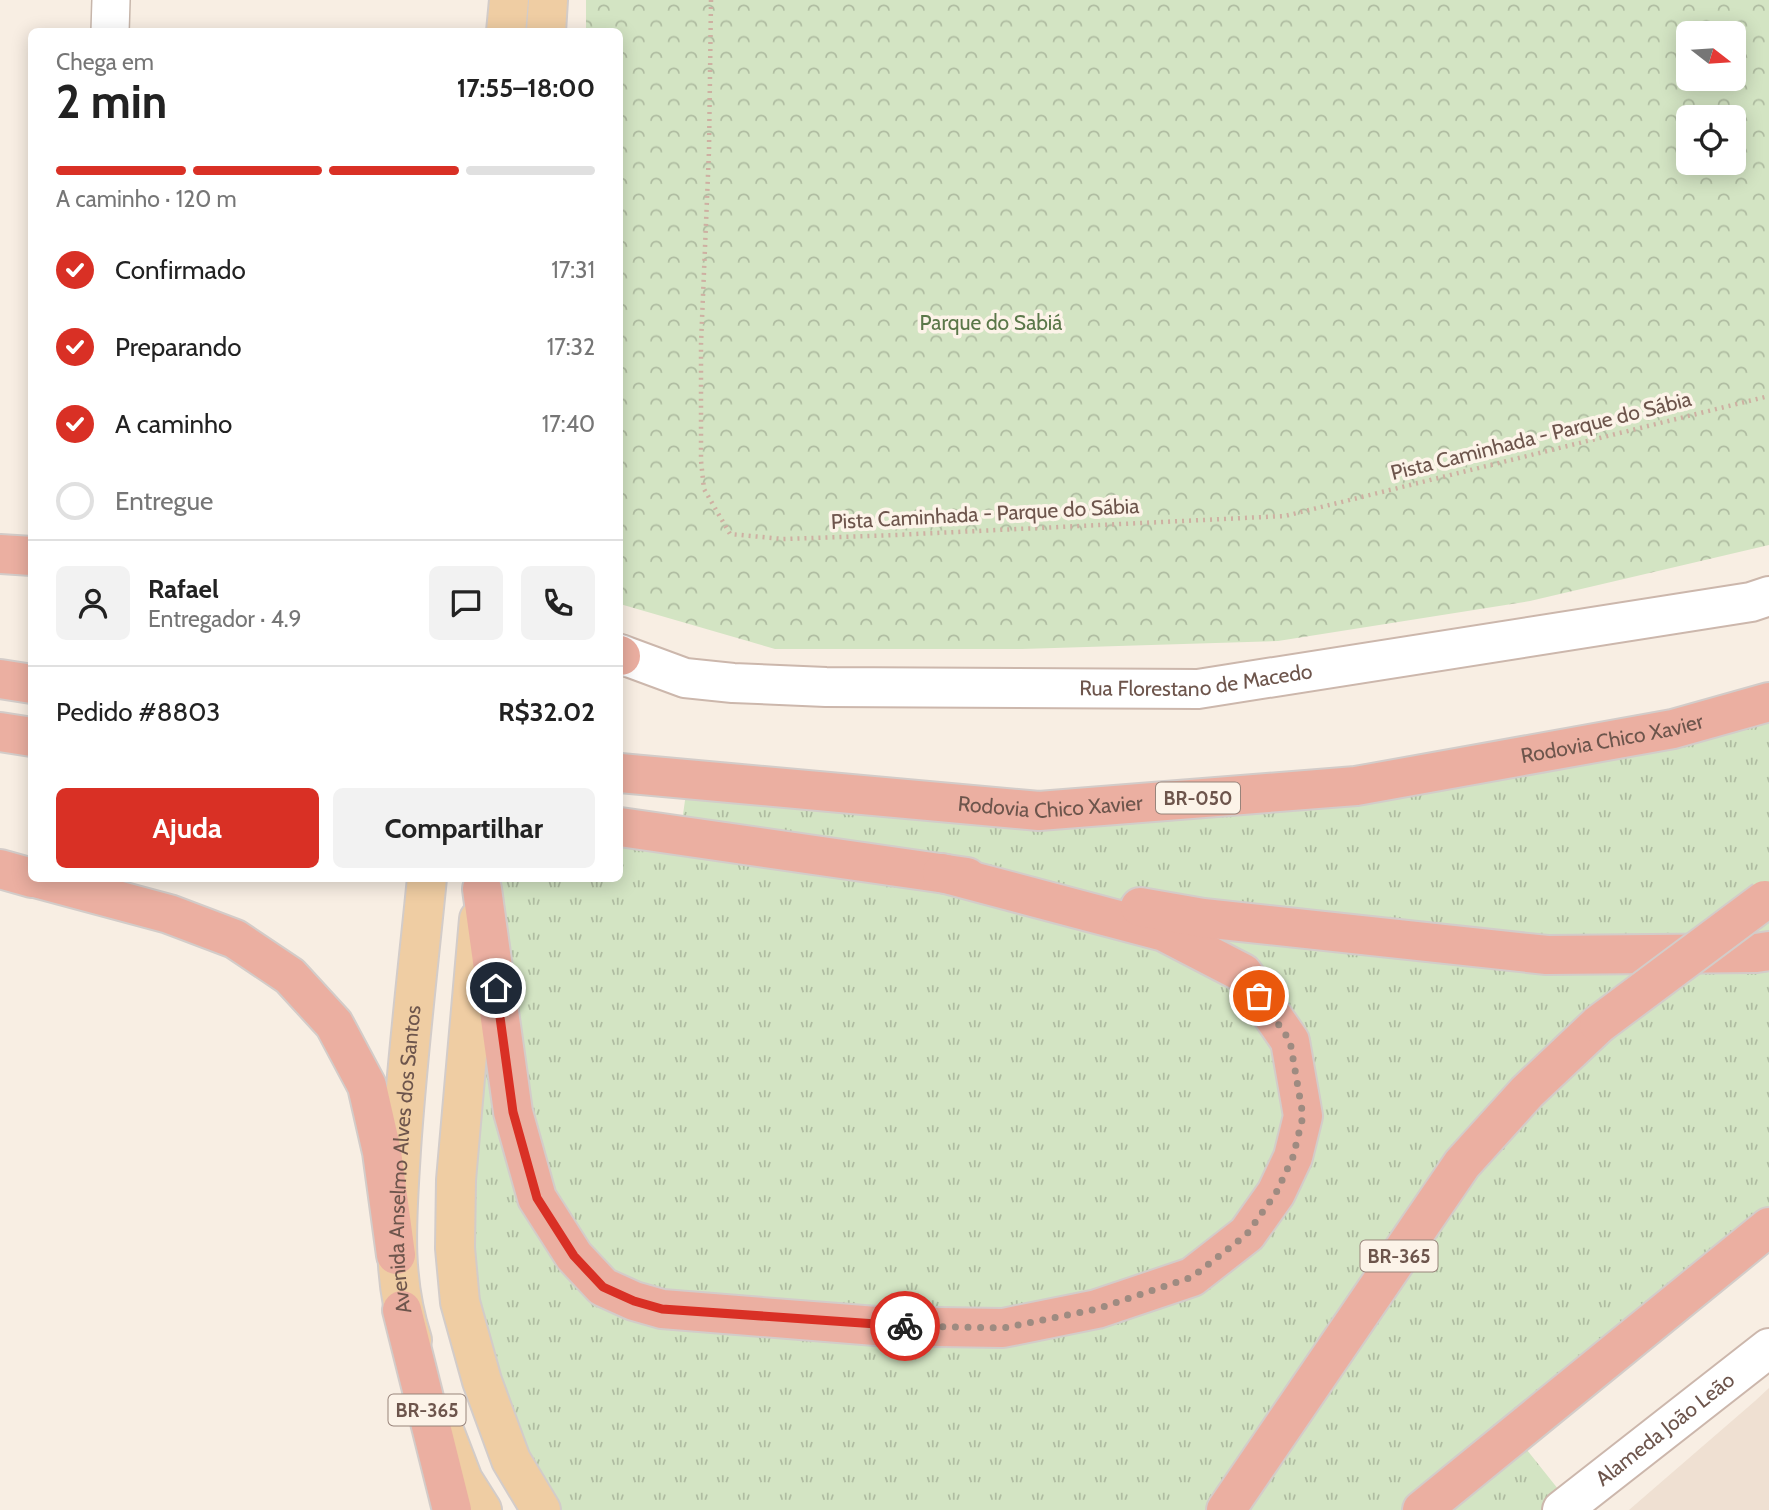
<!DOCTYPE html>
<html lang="pt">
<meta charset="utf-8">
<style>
body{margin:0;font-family:Cabin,sans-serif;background:#f2f2f2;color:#222;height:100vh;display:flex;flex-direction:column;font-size:26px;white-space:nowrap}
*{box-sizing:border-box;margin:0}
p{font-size:23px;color:#767676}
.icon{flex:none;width:38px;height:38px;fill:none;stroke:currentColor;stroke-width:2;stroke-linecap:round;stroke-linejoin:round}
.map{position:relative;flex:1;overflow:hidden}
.panel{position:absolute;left:28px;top:28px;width:595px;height:854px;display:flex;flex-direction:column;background:#fff;border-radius:10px;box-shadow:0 4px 18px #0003}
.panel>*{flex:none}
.needle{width:46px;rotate:107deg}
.buttons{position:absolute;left:1676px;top:21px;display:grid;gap:14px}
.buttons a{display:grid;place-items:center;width:70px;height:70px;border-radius:10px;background:#fff;box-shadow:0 4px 18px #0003;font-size:35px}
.pin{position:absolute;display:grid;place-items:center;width:60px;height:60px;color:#fff;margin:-30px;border:4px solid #fff;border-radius:50%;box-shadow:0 2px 7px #0007}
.courier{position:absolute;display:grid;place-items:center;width:70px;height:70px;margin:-35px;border:5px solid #d93025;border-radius:50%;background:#fff;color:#222;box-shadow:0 2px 9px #0007}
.headline em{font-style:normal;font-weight:700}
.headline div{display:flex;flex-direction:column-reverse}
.headline{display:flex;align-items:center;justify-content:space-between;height:119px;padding:0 28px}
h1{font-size:46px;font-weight:700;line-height:52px}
.bar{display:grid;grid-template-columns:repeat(4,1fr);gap:10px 7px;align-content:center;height:84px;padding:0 28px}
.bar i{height:9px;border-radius:5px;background:#e0e0e0}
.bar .on{background:#d93025}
.bar p{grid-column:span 4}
.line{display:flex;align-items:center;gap:18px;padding:0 28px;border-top:2px solid #e0e0e0}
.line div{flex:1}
.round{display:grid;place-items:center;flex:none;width:74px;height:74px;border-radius:10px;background:#f2f2f2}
ol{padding:0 28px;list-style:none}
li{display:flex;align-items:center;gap:21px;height:77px}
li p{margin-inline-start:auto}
li .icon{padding:7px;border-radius:50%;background:#d93025;color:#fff;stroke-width:4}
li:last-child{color:#767676}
li i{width:38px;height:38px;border:4px solid #e0e0e0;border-radius:50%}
.action{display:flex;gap:14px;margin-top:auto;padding:14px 28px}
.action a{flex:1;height:80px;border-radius:10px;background:#d93025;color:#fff;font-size:28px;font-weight:700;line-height:80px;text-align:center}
.action a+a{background:#f2f2f2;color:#222}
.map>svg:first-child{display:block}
.residential{fill:#efe0d2}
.grass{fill:url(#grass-tufts)}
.park{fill:url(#park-crowns);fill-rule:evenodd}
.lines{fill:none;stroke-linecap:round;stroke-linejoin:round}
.street-casing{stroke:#c7b6ab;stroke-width:40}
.secondary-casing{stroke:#ccb7ac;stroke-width:42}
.primary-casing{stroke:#d3ccc9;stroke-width:42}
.highway-casing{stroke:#d3ccc9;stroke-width:42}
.path{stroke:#ceb0a2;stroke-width:4.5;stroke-dasharray:2 5;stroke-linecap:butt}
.street{stroke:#fff;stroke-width:37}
.secondary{stroke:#fff;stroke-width:38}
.primary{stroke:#efcda3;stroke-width:38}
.highway{stroke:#ebafa1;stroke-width:38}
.highway-bridge-casing{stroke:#d3ccc9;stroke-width:42;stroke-linecap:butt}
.highway-bridge{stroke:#ebafa1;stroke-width:38}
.done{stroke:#9e8b81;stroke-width:7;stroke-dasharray:0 12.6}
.route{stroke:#d93025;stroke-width:9}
.labels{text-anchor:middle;stroke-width:7;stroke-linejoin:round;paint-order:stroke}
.shield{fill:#fcf3e8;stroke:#98847b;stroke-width:2}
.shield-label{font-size:19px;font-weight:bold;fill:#6d554c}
.park-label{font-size:21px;fill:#5a7749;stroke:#fcf3e8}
.street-label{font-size:21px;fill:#6d554c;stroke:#fcf3e8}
</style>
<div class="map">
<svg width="1769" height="1510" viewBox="0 0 1769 1510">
<defs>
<pattern id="grass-tufts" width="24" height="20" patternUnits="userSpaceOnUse" patternTransform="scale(1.75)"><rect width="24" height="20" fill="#d3e4c3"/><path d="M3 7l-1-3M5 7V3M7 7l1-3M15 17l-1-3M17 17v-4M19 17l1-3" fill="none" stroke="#afbca1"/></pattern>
<pattern id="park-crowns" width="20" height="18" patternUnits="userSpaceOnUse" patternTransform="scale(1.75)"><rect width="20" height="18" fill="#d3e4c3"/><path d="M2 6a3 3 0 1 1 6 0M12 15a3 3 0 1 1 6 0" fill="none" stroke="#afbca1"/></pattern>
</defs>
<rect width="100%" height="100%" fill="#f8eee3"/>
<path class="residential" d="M1769 1388V1510H1629L1755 1401Z"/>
<path class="grass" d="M1769 702V1227L1515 1435 1570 1504 1562 1510H541L460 1302 483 879 620 878V827L680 836 688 779 1039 811 1356 786Z"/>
<path class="park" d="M586 0H1769V545L1530 601 1278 641 1022 649H775L620 604V32L586 31ZM1689 33H1734V79H1689ZM1689 117H1734V163H1689Z"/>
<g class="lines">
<g class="street-casing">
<path id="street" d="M110 32 111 0"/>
</g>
<g class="secondary-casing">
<g id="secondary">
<path id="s1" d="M620 654 685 678 733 683 826 687 1198 689 1751 602 1769 596"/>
<path id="s2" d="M1562 1510 1769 1348"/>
</g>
</g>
<g class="primary-casing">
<g id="primary">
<path d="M506 32 509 0"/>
<path d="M546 32 548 0"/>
<path d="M479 919 456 1180 455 1248 460 1302 482 1381 511 1460 541 1510"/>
<path id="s3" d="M412 1340C391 1275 397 1217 401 1150 407 1059 418 969 427 878"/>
<path d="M445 1433 463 1480 482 1510"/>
</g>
</g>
<g class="highway-casing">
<g id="highway">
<path d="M0 554 32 556"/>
<path d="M620 655 621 656"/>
<path d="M0 679 32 684"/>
<path d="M0 732 32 737"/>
<path id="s4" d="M620 773 1039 811 1356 786 1673 729 1769 702"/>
<path d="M620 827 967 877"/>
<path d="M0 869 32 878"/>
<path d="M35 878 169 914 235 939 290 976 334 1024 367 1086 382 1152 396 1255"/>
<path d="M482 889 513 1112 537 1198 574 1256 603 1287 634 1301 662 1309 876 1326 1003 1328 1097 1309 1192 1277 1247 1234 1276 1193 1293 1157 1303 1116 1290 1041 1243 973 1164 932 942 873"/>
<path d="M1140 907 1203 918 1547 955 1756 953 1769 951"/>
<path d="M402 1310 452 1510"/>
<path d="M1226 1510 1462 1164 1527 1092 1599 1024"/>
<path d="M1422 1510 1769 1227"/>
</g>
</g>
<path class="path" d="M711 0 709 151 701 344V461L704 489 730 534 783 539 895 535 1285 516 1769 396"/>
<use href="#street" class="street"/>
<use href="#secondary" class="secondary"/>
<use href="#primary" class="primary"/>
<use href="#highway" class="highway"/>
<g class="highway-bridge-casing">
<path id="highway-bridge" d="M1599 1024 1765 900"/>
</g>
<use href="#highway-bridge" class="highway-bridge"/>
</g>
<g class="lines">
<path class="done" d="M905 1326 1003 1328 1097 1309 1192 1277 1247 1234 1276 1193 1293 1157 1303 1116 1290 1041 1259 996"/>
<path class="route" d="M496 988 513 1112 537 1198 574 1256 603 1287 634 1301 662 1309 905 1326"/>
</g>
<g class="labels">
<g class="shield">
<rect x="1156" y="782.5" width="84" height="31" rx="5"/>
<rect x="1360.5" y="1240.5" width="77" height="31" rx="5"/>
<rect x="388.5" y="1394.5" width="77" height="31" rx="5"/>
</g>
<g class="shield-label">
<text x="1198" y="805">BR-050</text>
<text x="1399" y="1263">BR-365</text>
<text x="427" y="1417">BR-365</text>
</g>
<g class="park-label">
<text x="991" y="330">Parque do Sabiá</text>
</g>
<g class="street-label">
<text transform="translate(1541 436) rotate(-14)" y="7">Pista Caminhada - Parque do Sábia</text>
<text transform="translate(985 514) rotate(-3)" y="7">Pista Caminhada - Parque do Sábia</text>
<text dy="7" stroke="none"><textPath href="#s1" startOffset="581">Rua Florestano de Macedo</textPath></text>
<text dy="7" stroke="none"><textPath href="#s4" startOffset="999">Rodovia Chico Xavier</textPath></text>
<text dy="7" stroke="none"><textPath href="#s4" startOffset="432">Rodovia Chico Xavier</textPath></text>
<text dy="7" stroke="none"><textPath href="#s3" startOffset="182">Avenida Anselmo Alves dos Santos</textPath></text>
<text dy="7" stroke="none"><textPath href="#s2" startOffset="131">Alameda João Leão</textPath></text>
</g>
</g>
</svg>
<div class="buttons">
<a><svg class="needle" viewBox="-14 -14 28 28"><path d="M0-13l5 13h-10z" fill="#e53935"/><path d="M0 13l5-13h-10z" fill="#767676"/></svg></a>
<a><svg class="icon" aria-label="locate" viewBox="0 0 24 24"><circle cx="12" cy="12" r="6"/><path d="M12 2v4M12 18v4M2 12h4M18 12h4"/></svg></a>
</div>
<div class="pin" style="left:1259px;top:996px;background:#ea580c"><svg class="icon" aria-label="bag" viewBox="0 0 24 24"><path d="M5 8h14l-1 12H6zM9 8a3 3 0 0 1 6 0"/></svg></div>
<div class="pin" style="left:496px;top:988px;background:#1f2937"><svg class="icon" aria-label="home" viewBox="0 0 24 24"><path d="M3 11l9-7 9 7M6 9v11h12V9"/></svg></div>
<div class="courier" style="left:905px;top:1326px"><svg class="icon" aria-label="bike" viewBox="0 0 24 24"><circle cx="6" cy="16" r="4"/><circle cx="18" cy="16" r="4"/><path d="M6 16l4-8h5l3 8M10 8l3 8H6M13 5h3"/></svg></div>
<section class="panel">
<div class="headline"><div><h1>2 min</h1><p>Chega em</p></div><em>17:55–18:00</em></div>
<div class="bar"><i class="on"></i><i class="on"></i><i class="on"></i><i></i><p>A caminho · 120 m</p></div>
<ol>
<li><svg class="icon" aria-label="check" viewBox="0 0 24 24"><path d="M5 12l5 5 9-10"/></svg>Confirmado<p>17:31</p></li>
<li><svg class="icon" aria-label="check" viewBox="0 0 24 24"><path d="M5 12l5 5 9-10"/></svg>Preparando<p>17:32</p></li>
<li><svg class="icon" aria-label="check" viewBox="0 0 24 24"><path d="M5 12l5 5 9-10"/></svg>A caminho<p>17:40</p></li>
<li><i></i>Entregue</li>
</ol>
<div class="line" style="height:126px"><a class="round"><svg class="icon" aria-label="person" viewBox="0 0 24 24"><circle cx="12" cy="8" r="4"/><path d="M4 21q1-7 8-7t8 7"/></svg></a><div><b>Rafael</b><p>Entregador · 4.9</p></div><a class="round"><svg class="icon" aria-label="chat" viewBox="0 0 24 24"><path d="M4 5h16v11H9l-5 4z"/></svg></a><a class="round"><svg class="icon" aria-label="phone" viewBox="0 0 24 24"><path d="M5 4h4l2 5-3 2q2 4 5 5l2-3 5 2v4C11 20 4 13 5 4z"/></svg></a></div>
<div class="line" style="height:91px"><div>Pedido #8803</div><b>R$32.02</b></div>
<div class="action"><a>Ajuda</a><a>Compartilhar</a></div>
</section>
</div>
